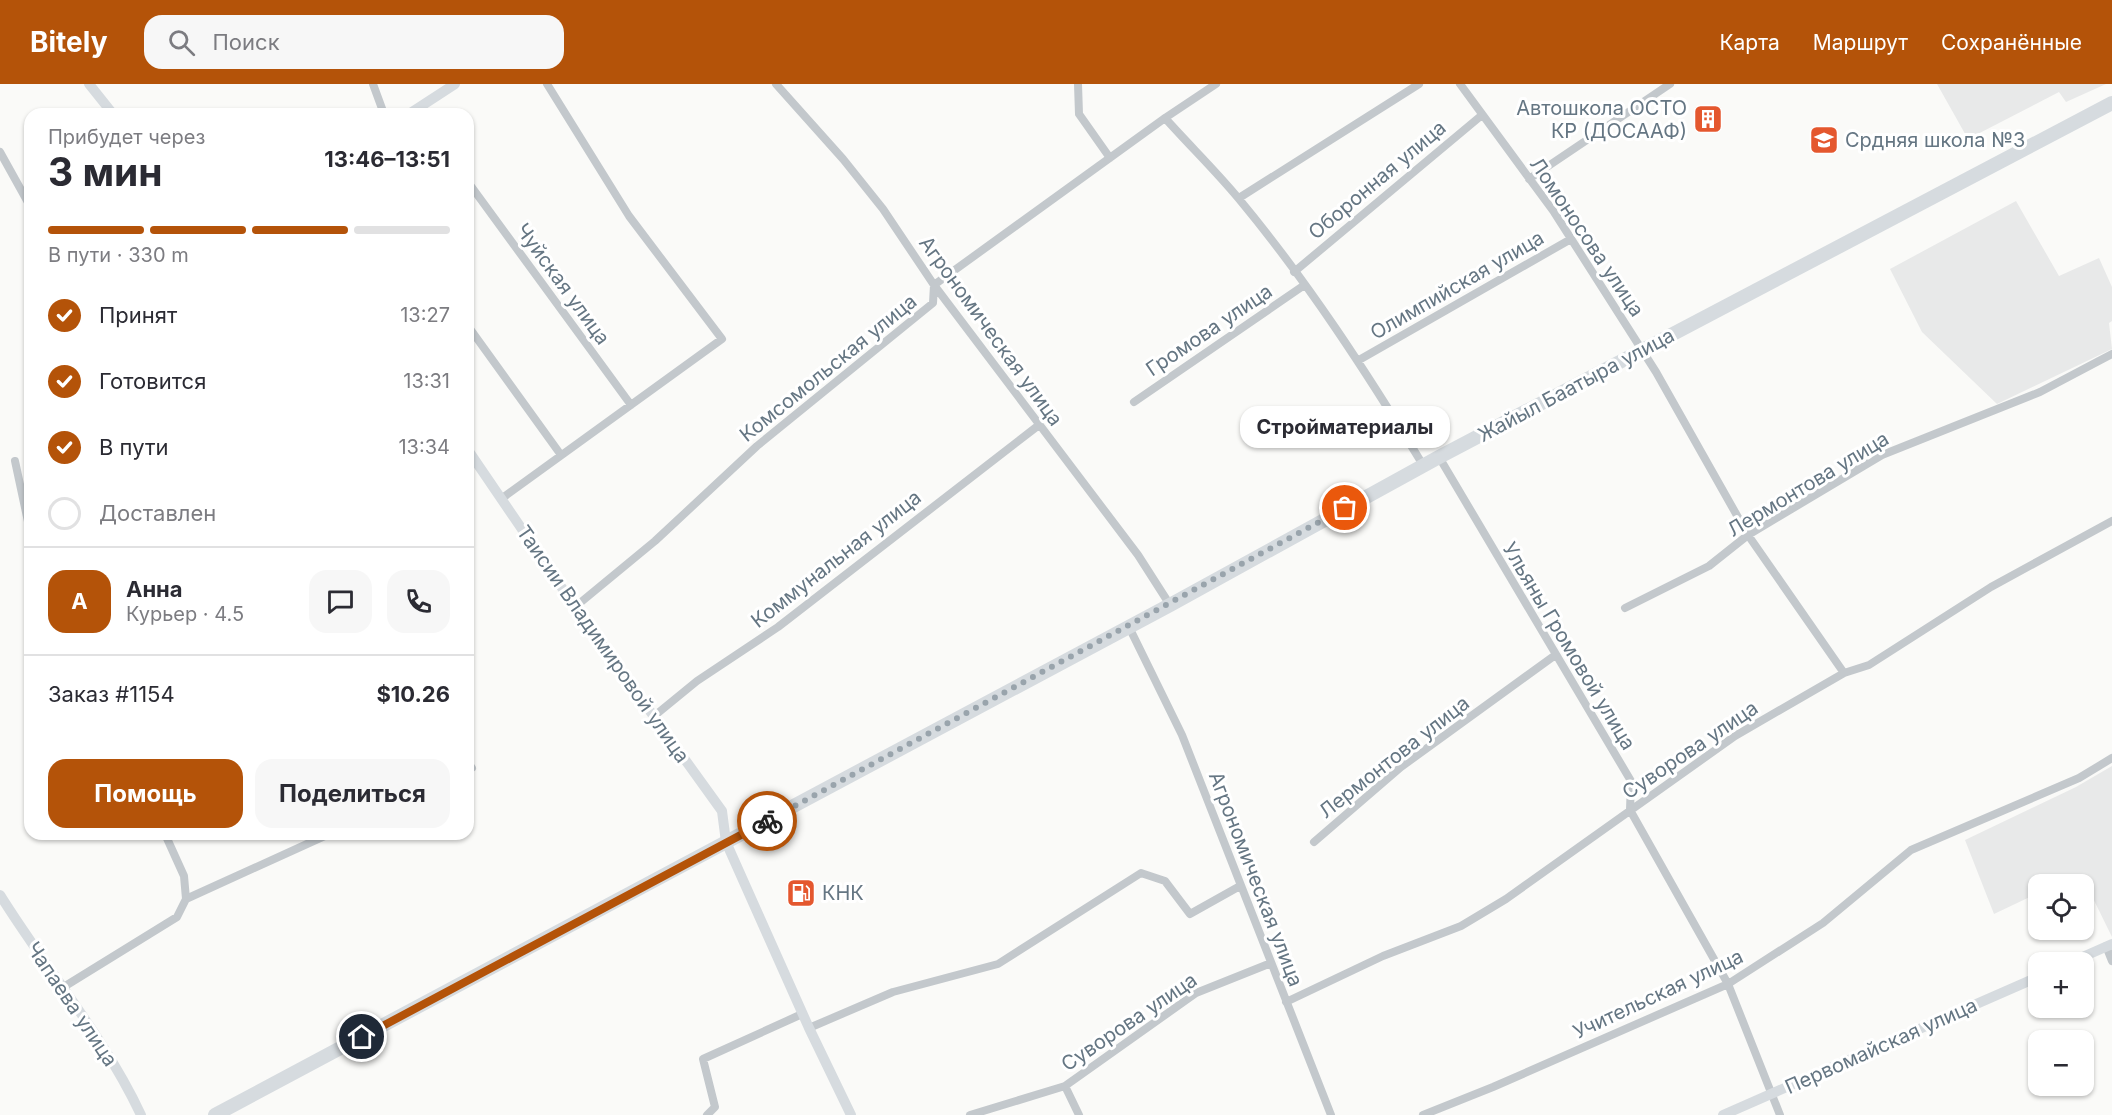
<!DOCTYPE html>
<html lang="ru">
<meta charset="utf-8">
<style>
body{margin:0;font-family:Inter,sans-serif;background:#f7f7f7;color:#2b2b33;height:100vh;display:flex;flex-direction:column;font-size:22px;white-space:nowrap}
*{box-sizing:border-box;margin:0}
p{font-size:20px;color:#7c7c81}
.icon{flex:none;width:33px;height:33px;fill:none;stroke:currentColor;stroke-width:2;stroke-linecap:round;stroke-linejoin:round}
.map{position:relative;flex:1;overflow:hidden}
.drawer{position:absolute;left:24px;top:24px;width:450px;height:732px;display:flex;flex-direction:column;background:#fff;border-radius:18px;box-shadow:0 2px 4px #0004}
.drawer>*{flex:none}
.controls{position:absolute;left:2028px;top:790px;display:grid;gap:12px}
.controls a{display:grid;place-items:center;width:66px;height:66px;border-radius:12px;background:#fff;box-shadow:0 2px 4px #0004;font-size:30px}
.pin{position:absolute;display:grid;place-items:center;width:51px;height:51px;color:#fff;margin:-26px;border:3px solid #fff;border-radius:50%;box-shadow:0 2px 6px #0007}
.courier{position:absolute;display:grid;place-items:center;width:60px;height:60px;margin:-30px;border:4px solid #b45309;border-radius:50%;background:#fff;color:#222;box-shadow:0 2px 8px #0007}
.bubble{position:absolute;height:42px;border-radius:18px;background:#fff;box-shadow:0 2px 4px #0004;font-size:20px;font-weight:700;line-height:42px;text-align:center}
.headline em{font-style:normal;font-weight:700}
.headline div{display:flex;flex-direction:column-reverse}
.headline{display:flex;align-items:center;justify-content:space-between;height:102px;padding:0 24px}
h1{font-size:39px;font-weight:700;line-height:45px}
.bar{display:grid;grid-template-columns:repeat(4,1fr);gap:9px 6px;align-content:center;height:72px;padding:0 24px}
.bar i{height:8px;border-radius:4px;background:#e1e1e2}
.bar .current{background:#b45309}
.bar p{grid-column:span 4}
.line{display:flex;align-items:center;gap:15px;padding:0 24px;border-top:2px solid #e1e1e2}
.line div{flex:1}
.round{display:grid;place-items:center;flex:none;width:63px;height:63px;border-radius:18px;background:#f7f7f7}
ol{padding:0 24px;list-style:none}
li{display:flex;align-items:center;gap:18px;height:66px}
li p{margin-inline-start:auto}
li .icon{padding:6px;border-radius:50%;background:#b45309;color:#fff;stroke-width:4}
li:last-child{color:#7c7c81}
li i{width:33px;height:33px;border:3px solid #e1e1e2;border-radius:50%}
.primary-button{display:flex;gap:12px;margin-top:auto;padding:12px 24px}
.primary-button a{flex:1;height:69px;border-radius:18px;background:#b45309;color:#fff;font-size:24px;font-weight:700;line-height:69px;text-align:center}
.primary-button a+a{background:#f7f7f7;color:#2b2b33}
header{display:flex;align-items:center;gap:36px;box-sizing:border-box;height:84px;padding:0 30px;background:#b45309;color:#fff}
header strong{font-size:28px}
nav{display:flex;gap:33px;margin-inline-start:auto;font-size:21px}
.search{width:420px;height:54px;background:#f7f7f7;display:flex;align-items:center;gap:15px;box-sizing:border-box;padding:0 21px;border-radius:18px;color:#7c7c81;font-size:22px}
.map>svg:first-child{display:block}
.built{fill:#e8e9e9}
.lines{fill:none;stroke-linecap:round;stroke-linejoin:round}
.street{stroke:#c3c8cc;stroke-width:8}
.secondary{stroke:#d6dbdf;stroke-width:10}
.highway{stroke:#d6dbdf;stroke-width:14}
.done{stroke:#99a4ac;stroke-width:6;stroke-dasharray:0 10.8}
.route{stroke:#b45309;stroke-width:8}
.labels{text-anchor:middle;stroke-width:6;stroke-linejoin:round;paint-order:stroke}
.poi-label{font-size:20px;fill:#657683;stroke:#fff;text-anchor:start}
.street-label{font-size:20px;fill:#657683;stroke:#fff}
</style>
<header>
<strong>Bitely</strong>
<div class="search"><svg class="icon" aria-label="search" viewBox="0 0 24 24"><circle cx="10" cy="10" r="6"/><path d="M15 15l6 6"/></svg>Поиск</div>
<nav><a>Карта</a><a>Маршрут</a><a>Сохранённые</a></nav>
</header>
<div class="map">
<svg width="2112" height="1031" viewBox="0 0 2112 1031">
<rect width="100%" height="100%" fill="#fafaf8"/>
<path class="built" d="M1937 0H2106L2066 18 2059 8 1968 55Z
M2016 117 2059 192 2099 174 2112 203V237L2109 239 2112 265 1997 320 1922 248 1890 185Z
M2112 682V853L2086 800 2038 801V809L1994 830 1965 756 2076 703Z"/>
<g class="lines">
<path class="street" d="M373 0 384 30
M776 0 843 75 883 125 934 201 1138 471 1170 521
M1078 0 1079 30 1110 74
M1460 0 1554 128 1656 288 1748 451 1844 589
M1165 34C1189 61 1216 87 1239 115 1308 198 1367 289 1423 381
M0 68 30 122
M1529 95 1670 0
M468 98 631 321
M1239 114 1419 0
M1294 188 1482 31
M468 242 561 371
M1359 276 1571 155
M1134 318 1303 202
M1439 373 1631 697 1630 726 1728 900 1780 1031
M15 377 30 447
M501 415 722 255 629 132 547 0
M575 523 655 457 757 362 933 219 934 201 1165 34 1216 0
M1625 524 1709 482 1748 451 1882 371 2040 308 2112 270
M1129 543 1182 651 1331 1031
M653 633 697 597 778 543 1039 341
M468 686 472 684
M1314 758 1401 683 1554 572
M186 815 329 750
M2106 862 2112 877
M62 904 177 833 186 815 184 792 165 750
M1286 918 1383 872 1461 842 1506 815 1735 652 1844 589 1869 581 1991 503 2112 437
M809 944 893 908 998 880 1141 789 1165 797 1190 830 1240 802
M1065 1002 1079 1031
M707 1031 715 1023 703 975 802 930
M970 1031 1065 1002 1196 909 1271 879
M1423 1031 1493 1003 1728 900 1823 839 1911 766 2079 694 2112 674"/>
<path class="secondary" d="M89 0 113 30
M409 30 455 0
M468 366 575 523 722 727 726 758 809 944 851 1031
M0 811C46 885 104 952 141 1031
M2069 879 2112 860
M1723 1031 2038 893"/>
<path class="highway" d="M215 1031 1170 521 1439 373 2112 19"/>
</g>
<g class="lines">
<path class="done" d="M767 737 1345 424"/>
<path class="route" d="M362 953 767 737"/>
</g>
<defs>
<g id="building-square" transform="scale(1.5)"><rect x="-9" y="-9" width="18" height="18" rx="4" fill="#e4572e" stroke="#fff"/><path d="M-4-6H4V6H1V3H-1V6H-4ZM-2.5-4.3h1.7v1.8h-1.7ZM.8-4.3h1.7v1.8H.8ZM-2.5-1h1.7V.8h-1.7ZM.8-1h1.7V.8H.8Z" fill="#fff"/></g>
<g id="school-square" transform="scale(1.5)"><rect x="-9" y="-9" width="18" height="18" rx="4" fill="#e4572e" stroke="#fff"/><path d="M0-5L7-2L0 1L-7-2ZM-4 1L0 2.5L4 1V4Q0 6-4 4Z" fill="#fff"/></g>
<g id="fuel-square" transform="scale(1.5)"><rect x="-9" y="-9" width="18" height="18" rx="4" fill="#e4572e" stroke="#fff"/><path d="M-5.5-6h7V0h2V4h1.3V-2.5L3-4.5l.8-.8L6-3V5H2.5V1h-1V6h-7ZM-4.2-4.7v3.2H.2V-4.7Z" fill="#fff"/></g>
</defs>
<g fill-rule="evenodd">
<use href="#building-square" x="1708" y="35"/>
<use href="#school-square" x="1824" y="56"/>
<use href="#fuel-square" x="801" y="809"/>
</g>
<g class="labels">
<g class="poi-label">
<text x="1687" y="31" text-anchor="end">Автошкола ОСТО<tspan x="1687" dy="23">КР (ДОСААФ)</tspan></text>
<text x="1845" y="63">Срдняя школа №3</text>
<text x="822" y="816">КНК</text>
</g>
<g class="street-label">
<text transform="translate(1377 96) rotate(-40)" y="7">Оборонная улица</text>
<text transform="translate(1587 153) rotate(56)" y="7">Ломоносова улица</text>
<text transform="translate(563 200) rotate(54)" y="7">Чуйская улица</text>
<text transform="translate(1457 201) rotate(-30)" y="7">Олимпийская улица</text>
<text transform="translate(1209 246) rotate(-34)" y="7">Громова улица</text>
<text transform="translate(991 247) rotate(54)" y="7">Агрономическая улица</text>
<text transform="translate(828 284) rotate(-39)" y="7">Комсомольская улица</text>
<text transform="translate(1576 301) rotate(-28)" y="7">Жайыл Баатыра улица</text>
<text transform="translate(1808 400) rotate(-31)" y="7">Лермонтова улица</text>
<text transform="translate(836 475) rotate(-38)" y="7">Коммунальная улица</text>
<text transform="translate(603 560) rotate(55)" y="7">Таисии Владимировой улица</text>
<text transform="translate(1569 562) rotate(59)" y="7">Ульяны Громовой улица</text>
<text transform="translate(1690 666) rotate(-34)" y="7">Суворова улица</text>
<text transform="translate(1394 673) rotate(-38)" y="7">Лермонтова улица</text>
<text transform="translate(1256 795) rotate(69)" y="7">Агрономическая улица</text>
<text transform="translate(1658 910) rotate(-25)" y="7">Учительская улица</text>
<text transform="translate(72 920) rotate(56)" y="7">Чапаева улица</text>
<text transform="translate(1129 938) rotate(-34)" y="7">Суворова улица</text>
<text transform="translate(1881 962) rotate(-24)" y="7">Первомайская улица</text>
</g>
</g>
</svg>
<div class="controls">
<a><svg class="icon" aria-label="locate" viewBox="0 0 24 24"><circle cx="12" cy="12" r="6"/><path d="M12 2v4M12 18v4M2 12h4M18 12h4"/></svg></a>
<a>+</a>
<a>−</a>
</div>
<div class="pin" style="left:1345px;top:424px;background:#ea580c"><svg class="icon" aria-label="bag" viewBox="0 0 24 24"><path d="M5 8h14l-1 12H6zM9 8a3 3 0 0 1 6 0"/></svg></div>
<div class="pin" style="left:362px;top:953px;background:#1f2937"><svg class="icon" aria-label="home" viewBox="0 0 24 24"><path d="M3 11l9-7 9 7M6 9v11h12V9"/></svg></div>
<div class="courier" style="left:767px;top:737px"><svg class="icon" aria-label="bike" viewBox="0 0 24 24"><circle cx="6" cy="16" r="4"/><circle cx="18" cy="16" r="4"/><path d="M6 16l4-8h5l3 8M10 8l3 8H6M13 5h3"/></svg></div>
<div class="bubble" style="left:1240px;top:322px;width:210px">Стройматериалы</div>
<section class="drawer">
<div class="headline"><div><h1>3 мин</h1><p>Прибудет через</p></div><em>13:46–13:51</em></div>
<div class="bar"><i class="current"></i><i class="current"></i><i class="current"></i><i></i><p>В пути · 330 m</p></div>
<ol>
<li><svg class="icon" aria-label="check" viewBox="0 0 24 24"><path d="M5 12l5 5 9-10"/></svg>Принят<p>13:27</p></li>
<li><svg class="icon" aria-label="check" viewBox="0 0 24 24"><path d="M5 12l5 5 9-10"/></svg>Готовится<p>13:31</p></li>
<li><svg class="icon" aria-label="check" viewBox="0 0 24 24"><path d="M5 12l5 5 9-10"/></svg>В пути<p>13:34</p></li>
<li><i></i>Доставлен</li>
</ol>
<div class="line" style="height:108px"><b class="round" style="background:#b45309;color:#fff">А</b><div><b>Анна</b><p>Курьер · 4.5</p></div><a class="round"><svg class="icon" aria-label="chat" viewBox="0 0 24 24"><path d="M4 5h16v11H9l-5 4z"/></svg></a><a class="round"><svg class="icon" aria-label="phone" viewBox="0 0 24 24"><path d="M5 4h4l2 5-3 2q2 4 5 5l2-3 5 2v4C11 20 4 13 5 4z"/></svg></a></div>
<div class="line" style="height:78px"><div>Заказ #1154</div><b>$10.26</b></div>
<div class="primary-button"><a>Помощь</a><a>Поделиться</a></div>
</section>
</div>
